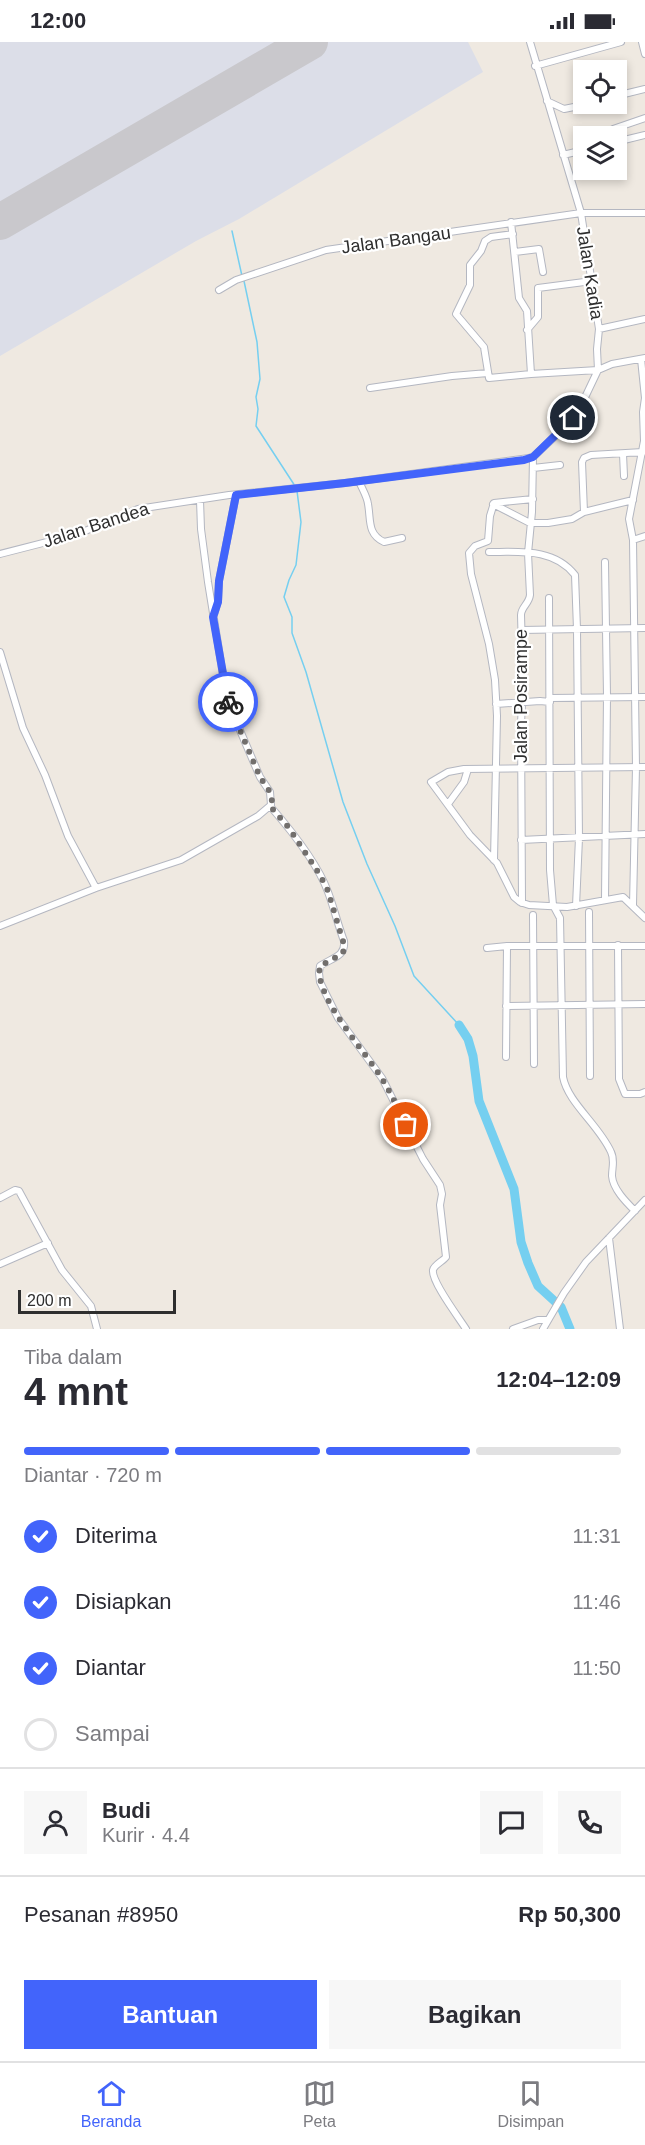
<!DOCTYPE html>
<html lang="id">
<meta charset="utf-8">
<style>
body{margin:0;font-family:Arial,sans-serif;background:#f7f7f7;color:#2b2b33;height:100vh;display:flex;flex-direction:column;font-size:22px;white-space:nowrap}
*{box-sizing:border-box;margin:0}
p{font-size:20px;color:#7c7c81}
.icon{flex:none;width:33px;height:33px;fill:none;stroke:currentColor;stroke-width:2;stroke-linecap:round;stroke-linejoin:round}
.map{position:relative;height:1287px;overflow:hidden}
.panel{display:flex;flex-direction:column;background:#fff;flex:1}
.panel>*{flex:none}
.controls{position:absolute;left:573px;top:18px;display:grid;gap:12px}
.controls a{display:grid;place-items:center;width:54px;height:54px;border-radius:0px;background:#fff;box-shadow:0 3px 9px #0003;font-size:30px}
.scale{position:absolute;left:18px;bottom:15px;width:158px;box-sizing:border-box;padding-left:6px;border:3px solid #2e2e2e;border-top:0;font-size:16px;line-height:21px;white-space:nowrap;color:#2e2e2e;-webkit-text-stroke:4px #fff;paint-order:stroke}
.pin{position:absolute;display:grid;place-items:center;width:51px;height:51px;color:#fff;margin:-26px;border:3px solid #fff;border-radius:50%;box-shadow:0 2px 6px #0007}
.courier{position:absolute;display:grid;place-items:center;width:60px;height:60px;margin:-30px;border:4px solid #4264fb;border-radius:50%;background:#fff;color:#222;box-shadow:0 2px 8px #0007}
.headline em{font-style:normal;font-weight:700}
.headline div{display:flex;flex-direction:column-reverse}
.headline{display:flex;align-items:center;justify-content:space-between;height:102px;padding:0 24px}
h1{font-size:39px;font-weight:700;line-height:45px}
.bar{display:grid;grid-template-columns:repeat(4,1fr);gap:9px 6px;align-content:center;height:72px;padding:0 24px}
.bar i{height:8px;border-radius:4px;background:#e1e1e2}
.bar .current{background:#4264fb}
.bar p{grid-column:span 4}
.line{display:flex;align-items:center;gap:15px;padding:0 24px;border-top:2px solid #e1e1e2}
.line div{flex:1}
.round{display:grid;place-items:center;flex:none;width:63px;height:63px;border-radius:0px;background:#f7f7f7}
ol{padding:0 24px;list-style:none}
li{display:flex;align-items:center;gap:18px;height:66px}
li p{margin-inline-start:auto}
li .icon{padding:6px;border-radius:50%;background:#4264fb;color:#fff;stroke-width:4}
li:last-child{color:#7c7c81}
li i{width:33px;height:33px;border:3px solid #e1e1e2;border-radius:50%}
.cta{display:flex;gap:12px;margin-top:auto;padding:12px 24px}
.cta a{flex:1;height:69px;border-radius:0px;background:#4264fb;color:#fff;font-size:24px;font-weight:700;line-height:69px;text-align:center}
.cta a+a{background:#f7f7f7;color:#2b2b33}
.status{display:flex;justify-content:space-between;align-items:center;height:42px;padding:0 30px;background:#fff;direction:ltr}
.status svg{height:16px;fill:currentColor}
.tabs{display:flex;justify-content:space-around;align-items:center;height:84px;border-top:2px solid #e1e1e2;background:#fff;font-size:16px;color:#7c7c81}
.tabs a{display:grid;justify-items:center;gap:3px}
.tabs .current{color:#4264fb}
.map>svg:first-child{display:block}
.airport{fill:#dcdee8}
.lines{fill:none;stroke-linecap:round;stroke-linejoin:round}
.stream{stroke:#75cff0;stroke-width:1.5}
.river{stroke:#75cff0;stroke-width:9}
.runway{stroke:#c9c8cc;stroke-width:36}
.minor-casing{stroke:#b4b7c1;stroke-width:8}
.minor{stroke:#fff;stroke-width:6}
.done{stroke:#726f6d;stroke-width:6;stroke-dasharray:0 10.8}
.route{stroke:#4264fb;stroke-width:8}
.labels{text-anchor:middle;stroke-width:4.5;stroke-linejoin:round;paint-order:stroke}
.street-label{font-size:18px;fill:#2e2e2e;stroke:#fff}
</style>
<div class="status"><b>12:00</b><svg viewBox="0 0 49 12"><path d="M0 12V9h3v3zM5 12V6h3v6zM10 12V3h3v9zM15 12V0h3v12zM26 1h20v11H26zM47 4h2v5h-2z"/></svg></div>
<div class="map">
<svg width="645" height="1287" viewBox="0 0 645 1287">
<rect width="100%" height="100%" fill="#efe9e1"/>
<path class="airport" d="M0 0H468L483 30 239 177 196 199 0 314Z"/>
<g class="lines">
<path class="stream" d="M232 189 242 234
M244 239 257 300 260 337 256 355 258 367 256 384 295 444
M297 449 301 480 296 523 289 538 284 555 292 575V591L306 630 343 760 367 822 395 884 414 934 459 983"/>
<path class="river" d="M459 983 468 997 473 1014 479 1059 514 1147 521 1200 528 1221 538 1244 561 1265 570 1287"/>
<path class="runway" d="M0 180 310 0"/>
<g class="minor-casing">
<path id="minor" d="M642 0 645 12
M535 24 621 0
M616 54 645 47
M547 59 564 67 589 62
M613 87 645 76
M616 100 645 93
M563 113 584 108
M511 180 519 256 527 269 531 332 598 328 597 307 599 287 581 171 530 0
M513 192 491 195 485 199 481 209 470 223V243L456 272 484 305 489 336 531 332
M515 210 539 207 543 230
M219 248 236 238 326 208 581 171H645
M599 287 645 277
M527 288 538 275V246L592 239
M370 346 452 334 488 331
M623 412 624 434
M533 426 560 423
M359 439C362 447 367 454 368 462 371 478 367 492 384 500L402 496
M493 462 530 481H548L572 477 584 470 633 458
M584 470 582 420 584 416 591 413 643 410
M633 498 645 494
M489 510C520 510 554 506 575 533L577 587 579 796 576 864
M0 512 78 492 138 467 229 453 345 441 529 416 533 415 568 382 579 368 598 328 612 322 645 316
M605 520 607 654 605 858
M549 556 550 828 553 863 560 876 563 1035C568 1061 599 1083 611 1110 615 1118 612 1125 612 1134 613 1147 626 1160 635 1169
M214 573 218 559 219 539 236 453
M521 588 645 586
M0 610 23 686 45 733 68 794 96 846
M550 656 645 655
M496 662 540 659 550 660
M645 725 464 727 448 730 431 740 470 793 497 821 514 855 520 860 529 863 567 865 623 855 645 876
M448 762 464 740 468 727
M270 764C290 787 318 822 328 850 334 866 338 883 344 899 346 915 331 916 320 924L319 931 320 940 338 976 382 1036 423 1117 440 1143 442 1152 440 1163 446 1215C443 1219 434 1223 433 1228 431 1239 459 1276 466 1287
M521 798 645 792
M494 818 497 674 495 638 489 602 471 532 469 511 475 504 488 499 490 474 494 461 533 457
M522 861 521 681 523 644 521 573C521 565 529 562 530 553L528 511 532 470 533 415
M633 863 636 725 633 498 629 477 644 399 643 370 645 356 641 317
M589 870 590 1034
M533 873 534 1022
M0 884 96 846 181 818 258 774 271 763 270 750 260 735 227 658 208 540 201 487 200 458
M618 903 619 1037 625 1052H640L645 1050
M487 906 507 904H645
M506 964 645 962
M506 1015 507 904
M0 1156 15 1148 19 1149 62 1228 91 1264 97 1287
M609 1196 620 1287
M0 1222 48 1201
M513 1287 538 1278H548
M543 1287 564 1251 586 1220 645 1158"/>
</g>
<use href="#minor" class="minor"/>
</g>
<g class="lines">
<path class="done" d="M228 660 260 735 270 750 272 759 270 764 289 786 320 833 328 849 345 906 342 912 320 924C313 954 367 1011 382 1037 391 1051 398 1067 406 1083"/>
<path class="route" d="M228 660 213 575 218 560 219 539 236 453 345 441 524 418 533 415 573 376"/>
</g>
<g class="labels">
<g class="street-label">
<text transform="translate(396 198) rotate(-8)" y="6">Jalan Bangau</text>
<text transform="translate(590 231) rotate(81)" y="6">Jalan Kadia</text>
<text transform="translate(96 483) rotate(-18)" y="6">Jalan Bandea</text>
<text transform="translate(521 654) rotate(-90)" y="6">Jalan Posirampe</text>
</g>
</g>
</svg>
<div class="controls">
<a><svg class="icon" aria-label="locate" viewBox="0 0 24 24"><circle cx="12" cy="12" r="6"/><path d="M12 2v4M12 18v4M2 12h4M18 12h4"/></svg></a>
<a><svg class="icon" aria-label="layers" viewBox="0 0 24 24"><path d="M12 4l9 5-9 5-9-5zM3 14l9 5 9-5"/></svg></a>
</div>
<div class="scale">200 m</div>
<div class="pin" style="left:406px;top:1083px;background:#ea580c"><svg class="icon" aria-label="bag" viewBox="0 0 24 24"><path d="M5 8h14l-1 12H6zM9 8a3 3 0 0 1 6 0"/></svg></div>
<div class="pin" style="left:573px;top:376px;background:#1f2937"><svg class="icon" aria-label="home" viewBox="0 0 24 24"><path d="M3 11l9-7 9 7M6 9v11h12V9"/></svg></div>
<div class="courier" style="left:228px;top:660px"><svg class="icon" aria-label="bike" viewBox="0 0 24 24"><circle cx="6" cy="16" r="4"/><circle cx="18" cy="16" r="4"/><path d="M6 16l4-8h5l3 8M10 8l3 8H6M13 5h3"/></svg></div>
</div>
<section class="panel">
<div class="headline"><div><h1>4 mnt</h1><p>Tiba dalam</p></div><em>12:04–12:09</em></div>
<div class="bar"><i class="current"></i><i class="current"></i><i class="current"></i><i></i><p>Diantar · 720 m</p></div>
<ol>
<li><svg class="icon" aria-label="check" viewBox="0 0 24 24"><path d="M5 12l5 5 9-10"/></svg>Diterima<p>11:31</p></li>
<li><svg class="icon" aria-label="check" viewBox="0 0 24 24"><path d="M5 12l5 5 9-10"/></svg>Disiapkan<p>11:46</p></li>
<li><svg class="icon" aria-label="check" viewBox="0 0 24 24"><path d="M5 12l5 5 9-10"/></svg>Diantar<p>11:50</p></li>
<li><i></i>Sampai</li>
</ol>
<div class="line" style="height:108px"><a class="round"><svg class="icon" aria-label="person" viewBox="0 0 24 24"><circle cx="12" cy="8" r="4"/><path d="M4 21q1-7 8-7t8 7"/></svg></a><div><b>Budi</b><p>Kurir · 4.4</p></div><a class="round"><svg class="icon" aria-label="chat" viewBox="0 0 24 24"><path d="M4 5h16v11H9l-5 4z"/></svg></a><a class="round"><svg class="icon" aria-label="phone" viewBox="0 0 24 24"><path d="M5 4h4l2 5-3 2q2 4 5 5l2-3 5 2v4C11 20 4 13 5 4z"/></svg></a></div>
<div class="line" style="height:78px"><div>Pesanan #8950</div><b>Rp 50,300</b></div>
<div class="cta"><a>Bantuan</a><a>Bagikan</a></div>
</section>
<nav class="tabs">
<a class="current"><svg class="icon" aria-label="home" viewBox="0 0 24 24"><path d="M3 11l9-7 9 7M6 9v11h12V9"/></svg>Beranda</a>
<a><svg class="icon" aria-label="map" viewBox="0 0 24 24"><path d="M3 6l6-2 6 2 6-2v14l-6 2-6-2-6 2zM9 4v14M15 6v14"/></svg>Peta</a>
<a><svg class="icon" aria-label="saved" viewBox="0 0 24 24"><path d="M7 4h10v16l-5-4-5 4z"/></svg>Disimpan</a>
</nav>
